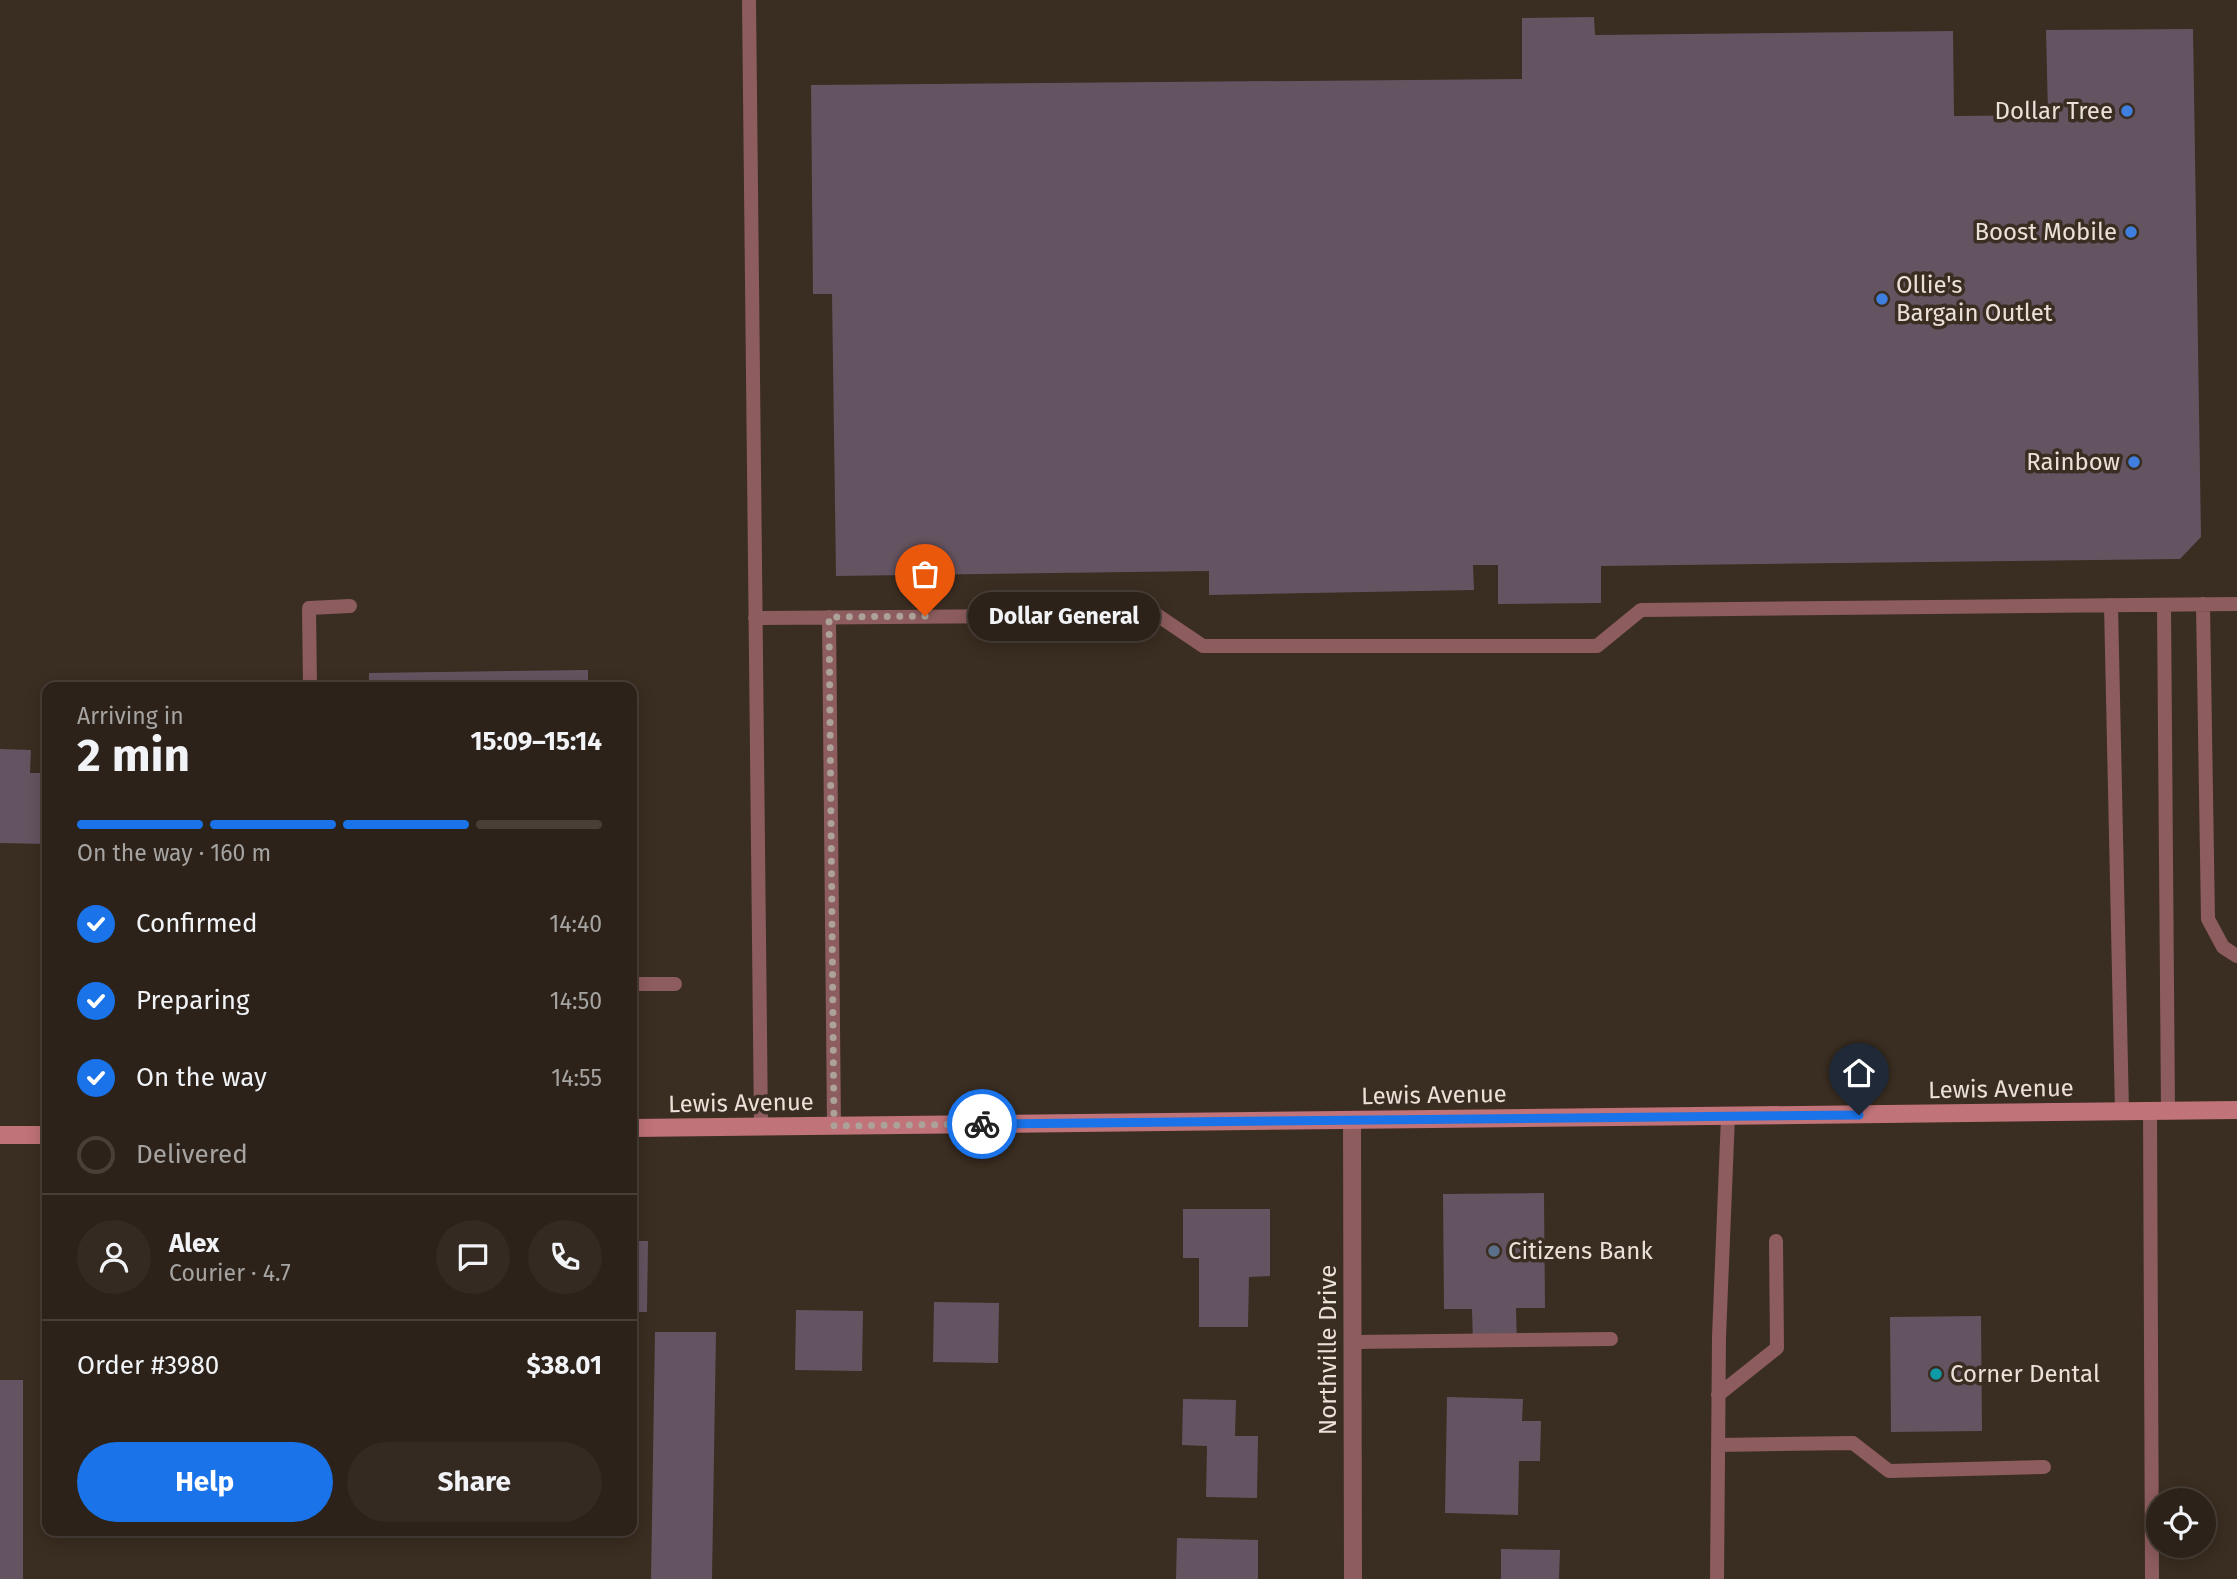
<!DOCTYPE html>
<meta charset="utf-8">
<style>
body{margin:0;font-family:"Fira Sans",sans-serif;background:#342a22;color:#f1f3f6;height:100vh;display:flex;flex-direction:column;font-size:26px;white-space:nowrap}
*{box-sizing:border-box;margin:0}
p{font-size:23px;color:#a6a4a2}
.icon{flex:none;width:38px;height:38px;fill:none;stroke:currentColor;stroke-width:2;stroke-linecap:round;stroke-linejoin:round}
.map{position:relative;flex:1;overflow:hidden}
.panel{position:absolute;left:42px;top:682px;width:595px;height:854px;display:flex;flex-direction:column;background:#2c2219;border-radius:14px;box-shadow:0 4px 18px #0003,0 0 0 2px #483f38}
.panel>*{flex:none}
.tools{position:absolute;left:2146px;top:1488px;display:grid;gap:14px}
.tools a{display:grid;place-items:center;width:70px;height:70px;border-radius:50%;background:#2c2219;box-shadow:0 4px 18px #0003,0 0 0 2px #483f38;font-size:35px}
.pin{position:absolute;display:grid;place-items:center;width:60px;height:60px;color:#fff;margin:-72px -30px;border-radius:50% 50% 50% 0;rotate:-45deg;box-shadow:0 0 7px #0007}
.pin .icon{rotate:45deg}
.courier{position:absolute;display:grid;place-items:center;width:70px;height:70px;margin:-35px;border:5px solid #1a73e8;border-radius:50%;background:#fff;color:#222;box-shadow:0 2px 9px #0007}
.bubble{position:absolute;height:49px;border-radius:24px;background:#2c2219;box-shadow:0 4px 18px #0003,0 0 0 2px #483f38;font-size:23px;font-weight:700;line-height:49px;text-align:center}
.overview em{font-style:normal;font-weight:700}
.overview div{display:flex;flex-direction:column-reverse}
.overview{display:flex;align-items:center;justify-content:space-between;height:119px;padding:0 35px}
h1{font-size:46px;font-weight:700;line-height:52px}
.bar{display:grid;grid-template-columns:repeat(4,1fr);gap:10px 7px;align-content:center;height:84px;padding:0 35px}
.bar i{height:9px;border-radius:5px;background:#483f38}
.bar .selected{background:#1a73e8}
.bar p{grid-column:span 4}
.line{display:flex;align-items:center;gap:18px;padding:0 35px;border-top:2px solid #483f38}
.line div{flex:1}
.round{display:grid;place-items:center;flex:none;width:74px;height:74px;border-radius:37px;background:#342a22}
ol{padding:0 35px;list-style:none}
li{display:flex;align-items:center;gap:21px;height:77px}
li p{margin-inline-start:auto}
li .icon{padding:7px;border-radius:50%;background:#1a73e8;color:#fff;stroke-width:4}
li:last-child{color:#a6a4a2}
li i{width:38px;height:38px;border:4px solid #483f38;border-radius:50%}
.cta{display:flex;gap:14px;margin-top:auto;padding:14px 35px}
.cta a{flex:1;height:80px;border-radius:42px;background:#1a73e8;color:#fff;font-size:28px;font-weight:700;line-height:80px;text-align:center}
.cta a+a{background:#342a22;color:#f1f3f6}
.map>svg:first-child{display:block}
.building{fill:#645461}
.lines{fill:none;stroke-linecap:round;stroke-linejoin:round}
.service{stroke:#8d5c5e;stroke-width:14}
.minor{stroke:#8d5c5e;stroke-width:18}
.secondary{stroke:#c07378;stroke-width:18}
.done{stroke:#aca299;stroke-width:7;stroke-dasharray:0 12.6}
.route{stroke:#1a73e8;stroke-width:9}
.shop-dot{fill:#3f7fe0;stroke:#3a2d21;stroke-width:2.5}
.service-dot{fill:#5c6f8a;stroke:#3a2d21;stroke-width:2.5}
.culture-dot{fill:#0f9aa8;stroke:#3a2d21;stroke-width:2.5}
.labels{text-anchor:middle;stroke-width:7;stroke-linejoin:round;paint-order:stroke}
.poi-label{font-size:24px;fill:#eae1d9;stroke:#3a2d21;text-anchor:end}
.street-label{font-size:24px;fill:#eae1d9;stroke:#3a2d21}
</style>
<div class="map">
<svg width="2237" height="1579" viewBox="0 0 2237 1579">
<rect width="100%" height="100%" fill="#3a2d21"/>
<path class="building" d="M1594 17 1595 35 1953 31 1954 116 2048 115 2046 30 2193 29 2201 537 2180 559 1601 566V603L1498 604V565H1473L1474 590 1209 595V571L836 576 832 294H813L811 85 1522 79V18Z
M588 670V688H369V673Z
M0 749 31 750 30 773H47V844L0 843Z
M1544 1193 1545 1308H1516L1517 1345H1473L1472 1309H1444L1443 1194Z
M1183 1209H1270V1276L1249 1277 1248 1327H1199V1258H1183Z
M632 1241H648L647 1312H632Z
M934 1302 999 1303 998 1363 933 1362Z
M796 1310 863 1311 862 1371 795 1370Z
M1981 1316 1982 1431 1891 1432 1890 1317Z
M655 1332H716L712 1579H651Z
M0 1380H23V1579H0Z
M1447 1397 1523 1399 1522 1421H1541L1540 1461H1519L1518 1515 1445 1513Z
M1183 1399 1236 1400 1235 1436H1258L1257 1498 1206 1497 1207 1446 1182 1445Z
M1177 1538 1258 1540V1579H1176Z
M1501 1549 1560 1550 1559 1579H1501Z"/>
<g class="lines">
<path class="service" d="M749 0 761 1127
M2203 604 2208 919 2223 947 2237 956
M2111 605 2122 1112
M2164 605 2168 1111
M829 617 834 1126
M755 618 1157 615 1203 646H1597L1641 610 2237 604
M310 688 309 608 350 606
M632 984H675
M2150 1111 2152 1579
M1352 1342 1611 1339
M1718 1395 1777 1348 1776 1241
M1718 1445 1853 1443 1889 1471 2044 1467
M1717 1579 1719 1337 1728 1116"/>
<path class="minor" d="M1352 1120 1353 1579"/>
<path class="secondary" d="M632 1128 2237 1110
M0 1135H47"/>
</g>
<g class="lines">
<path class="done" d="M925 616 829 617 834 1126 982 1124"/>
<path class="route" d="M982 1124 1859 1115"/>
</g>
<g class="shop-dot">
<circle cx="2127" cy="111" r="7"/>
<circle cx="2131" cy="232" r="7"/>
<circle cx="1882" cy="299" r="7"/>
<circle cx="2134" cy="462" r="7"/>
</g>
<circle class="service-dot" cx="1494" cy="1251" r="7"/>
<circle class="culture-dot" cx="1936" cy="1374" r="7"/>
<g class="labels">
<g class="poi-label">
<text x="2113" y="119">Dollar Tree</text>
<text x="2117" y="240">Boost Mobile</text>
<text x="1896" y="293" text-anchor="start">Ollie's<tspan x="1896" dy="28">Bargain Outlet</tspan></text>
<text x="2120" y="470">Rainbow</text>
<text x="1508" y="1259" text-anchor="start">Citizens Bank</text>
<text x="1950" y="1382" text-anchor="start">Corner Dental</text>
</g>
<g class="street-label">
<text transform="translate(2001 1089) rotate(-1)" y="8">Lewis Avenue</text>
<text transform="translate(1434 1095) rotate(-1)" y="8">Lewis Avenue</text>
<text transform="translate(741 1103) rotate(-1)" y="8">Lewis Avenue</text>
<text transform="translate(1328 1350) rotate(-90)" y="8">Northville Drive</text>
</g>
</g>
</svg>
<div class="tools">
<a><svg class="icon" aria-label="locate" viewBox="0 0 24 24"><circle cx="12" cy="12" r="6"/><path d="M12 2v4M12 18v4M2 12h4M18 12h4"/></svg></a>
</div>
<div class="pin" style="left:925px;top:616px;background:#ea580c"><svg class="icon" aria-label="bag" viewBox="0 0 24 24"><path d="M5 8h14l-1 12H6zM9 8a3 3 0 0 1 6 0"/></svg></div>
<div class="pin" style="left:1859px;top:1115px;background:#1f2937"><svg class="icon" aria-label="home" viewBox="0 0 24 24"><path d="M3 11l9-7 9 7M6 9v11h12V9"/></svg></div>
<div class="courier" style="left:982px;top:1124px"><svg class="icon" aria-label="bike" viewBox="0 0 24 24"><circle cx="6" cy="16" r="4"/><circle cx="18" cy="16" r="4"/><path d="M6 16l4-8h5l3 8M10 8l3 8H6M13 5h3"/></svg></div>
<div class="bubble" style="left:968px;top:592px;width:192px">Dollar General</div>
<section class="panel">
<div class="overview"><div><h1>2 min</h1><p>Arriving in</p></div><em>15:09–15:14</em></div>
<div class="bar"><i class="selected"></i><i class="selected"></i><i class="selected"></i><i></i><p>On the way · 160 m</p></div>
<ol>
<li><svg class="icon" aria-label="check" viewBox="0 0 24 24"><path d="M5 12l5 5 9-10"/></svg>Confirmed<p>14:40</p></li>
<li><svg class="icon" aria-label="check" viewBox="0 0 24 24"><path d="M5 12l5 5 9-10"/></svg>Preparing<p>14:50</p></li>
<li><svg class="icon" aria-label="check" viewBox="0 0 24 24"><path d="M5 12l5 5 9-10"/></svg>On the way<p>14:55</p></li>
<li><i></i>Delivered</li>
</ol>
<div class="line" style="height:126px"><a class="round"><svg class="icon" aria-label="person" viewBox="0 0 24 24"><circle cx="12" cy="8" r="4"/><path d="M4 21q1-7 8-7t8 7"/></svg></a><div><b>Alex</b><p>Courier · 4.7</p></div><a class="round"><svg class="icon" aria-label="chat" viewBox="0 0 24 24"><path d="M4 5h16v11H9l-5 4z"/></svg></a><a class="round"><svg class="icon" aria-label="phone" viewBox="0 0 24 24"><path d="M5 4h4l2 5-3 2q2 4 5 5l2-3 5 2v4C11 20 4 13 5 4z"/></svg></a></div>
<div class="line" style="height:91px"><div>Order #3980</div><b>$38.01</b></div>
<div class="cta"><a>Help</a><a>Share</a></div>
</section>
</div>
